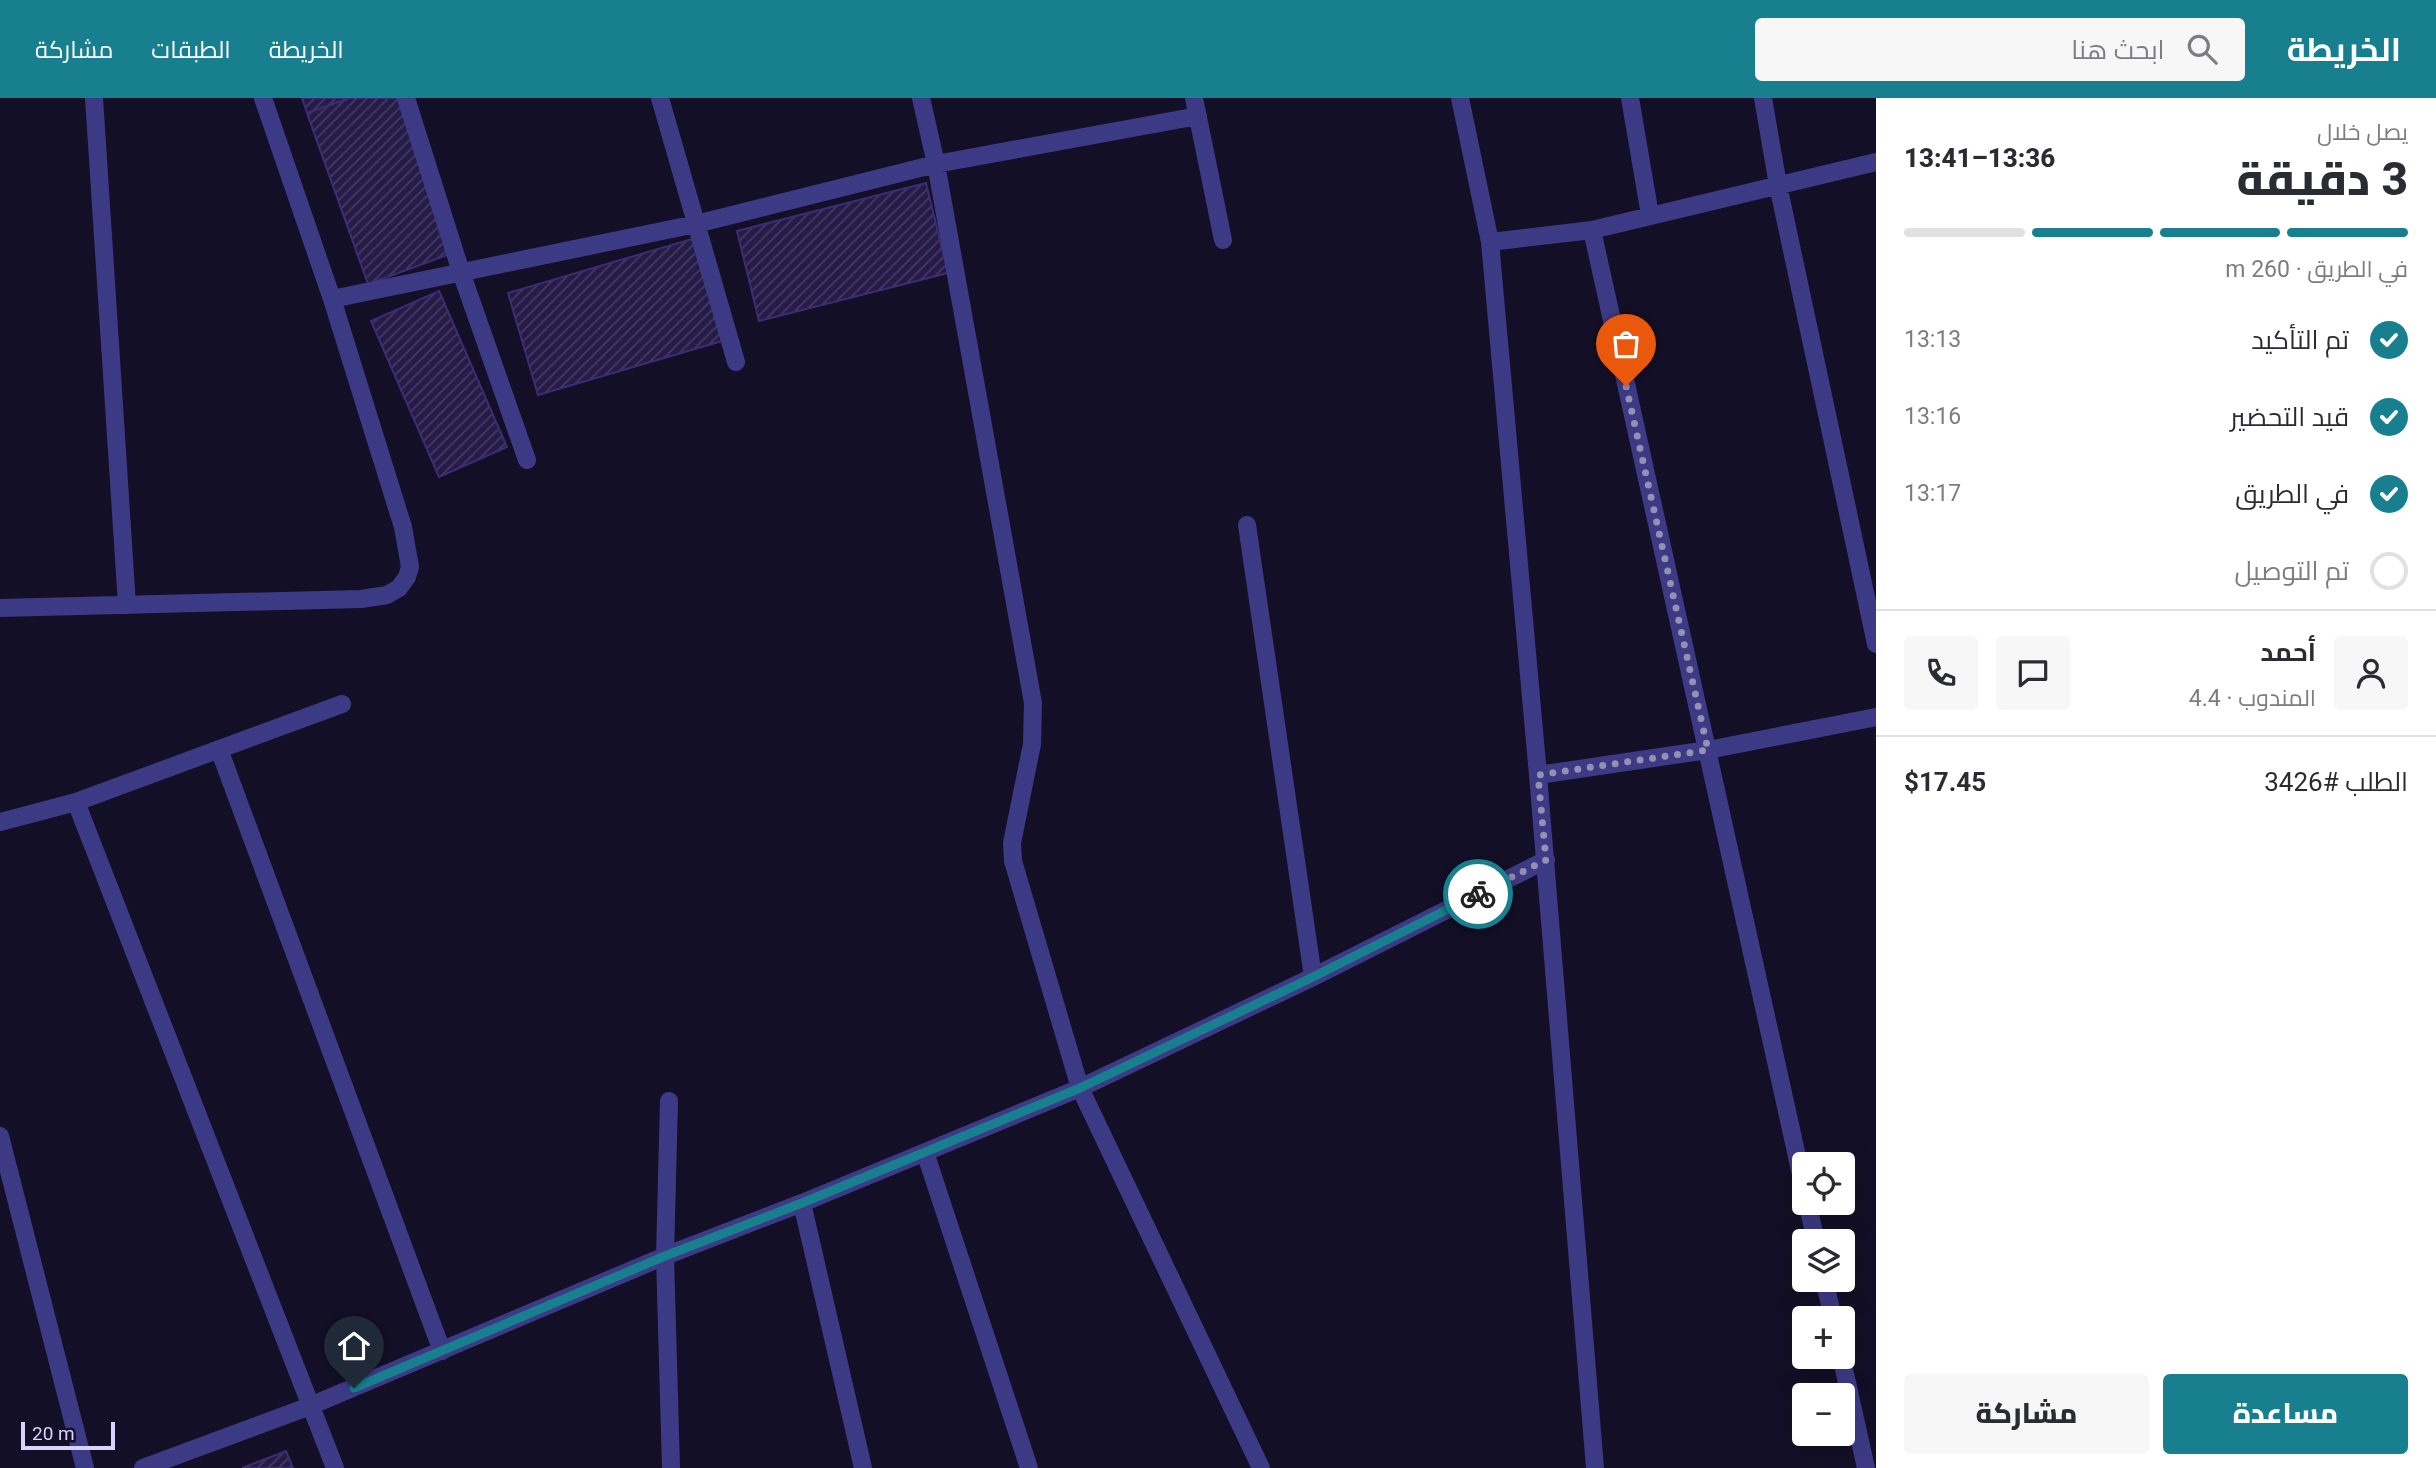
<!DOCTYPE html>
<html lang="ar">
<meta charset="utf-8">
<style>
body{margin:0;font-family:Roboto,Cairo,sans-serif;background:#f7f7f7;color:#2b2b33;direction:rtl;height:100vh;display:flex;flex-direction:column;font-size:26px;white-space:nowrap}
*{box-sizing:border-box;margin:0}
p{font-size:23px;color:#7c7c81}
.icon{flex:none;width:38px;height:38px;fill:none;stroke:currentColor;stroke-width:2;stroke-linecap:round;stroke-linejoin:round}
.map{position:relative;flex:1;overflow:hidden;direction:ltr}
.panel{display:flex;flex-direction:column;background:#fff;width:560px}
.panel>*{flex:none}
.tools{position:absolute;left:1792px;top:1054px;display:grid;gap:14px}
.tools a{display:grid;place-items:center;width:63px;height:63px;border-radius:7px;background:#fff;box-shadow:0 7px 28px #0002;font-size:35px}
.scale{position:absolute;left:21px;bottom:18px;width:94px;box-sizing:border-box;padding-left:7px;border:4px solid #d9d4ff;border-top:0;font-size:19px;line-height:24px;white-space:nowrap;color:#d9d4ff;-webkit-text-stroke:5px #130f26;paint-order:stroke}
.pin{position:absolute;display:grid;place-items:center;width:60px;height:60px;color:#fff;margin:-72px -30px;border-radius:50% 50% 50% 0;rotate:-45deg;box-shadow:0 0 7px #0007}
.pin .icon{rotate:45deg}
.courier{position:absolute;display:grid;place-items:center;width:70px;height:70px;margin:-35px;border:5px solid #187f8f;border-radius:50%;background:#fff;color:#222;box-shadow:0 2px 9px #0007}
.head em{font-style:normal;font-weight:800}
.head div{display:flex;flex-direction:column-reverse}
.head{display:flex;align-items:center;justify-content:space-between;height:119px;padding:0 28px}
h1{font-size:46px;font-weight:800;line-height:52px}
.bar{display:grid;grid-template-columns:repeat(4,1fr);gap:10px 7px;align-content:center;height:84px;padding:0 28px}
.bar i{height:9px;border-radius:5px;background:#e1e1e2}
.bar .active{background:#187f8f}
.bar p{grid-column:span 4}
.line{display:flex;align-items:center;gap:18px;padding:0 28px;border-top:2px solid #e1e1e2}
.line div{flex:1}
.round{display:grid;place-items:center;flex:none;width:74px;height:74px;border-radius:7px;background:#f7f7f7}
ol{padding:0 28px;list-style:none}
li{display:flex;align-items:center;gap:21px;height:77px}
li p{margin-inline-start:auto}
li .icon{padding:7px;border-radius:50%;background:#187f8f;color:#fff;stroke-width:4}
li:last-child{color:#7c7c81}
li i{width:38px;height:38px;border:4px solid #e1e1e2;border-radius:50%}
.button{display:flex;gap:14px;margin-top:auto;padding:14px 28px}
.button a{flex:1;height:80px;border-radius:7px;background:#187f8f;color:#fff;font-size:28px;font-weight:800;line-height:80px;text-align:center}
.button a+a{background:#f7f7f7;color:#2b2b33}
header{display:flex;align-items:center;gap:42px;box-sizing:border-box;height:98px;padding:0 35px;background:#187f8f;color:#fff}
header strong{font-size:33px}
nav{display:flex;gap:38px;margin-inline-start:auto;font-size:24px}
.search{width:490px;height:63px;background:#f7f7f7;display:flex;align-items:center;gap:18px;box-sizing:border-box;padding:0 24px;border-radius:7px;color:#7c7c81;font-size:26px}
main{display:flex;flex:1;min-height:0}
.map>svg:first-child{display:block}
.building{fill:url(#building-hatch);stroke:#3b2d73;stroke-width:2}
.lines{fill:none;stroke-linecap:round;stroke-linejoin:round}
.street{stroke:#3d3a85;stroke-width:18}
.done{stroke:#948fb3;stroke-width:7;stroke-dasharray:0 12.6}
.route{stroke:#187f8f;stroke-width:9}
</style>
<header>
<strong>الخريطة</strong>
<div class="search"><svg class="icon" aria-label="search" viewBox="0 0 24 24"><circle cx="10" cy="10" r="6"/><path d="M15 15l6 6"/></svg>ابحث هنا</div>
<nav><a>الخريطة</a><a>الطبقات</a><a>مشاركة</a></nav>
</header>
<main>
<section class="panel">
<div class="head"><div><h1>3 دقيقة</h1><p>يصل خلال</p></div><em>13:36–13:41</em></div>
<div class="bar"><i class="active"></i><i class="active"></i><i class="active"></i><i></i><p>في الطريق · 260 m</p></div>
<ol>
<li><svg class="icon" aria-label="check" viewBox="0 0 24 24"><path d="M5 12l5 5 9-10"/></svg>تم التأكيد<p>13:13</p></li>
<li><svg class="icon" aria-label="check" viewBox="0 0 24 24"><path d="M5 12l5 5 9-10"/></svg>قيد التحضير<p>13:16</p></li>
<li><svg class="icon" aria-label="check" viewBox="0 0 24 24"><path d="M5 12l5 5 9-10"/></svg>في الطريق<p>13:17</p></li>
<li><i></i>تم التوصيل</li>
</ol>
<div class="line" style="height:126px"><a class="round"><svg class="icon" aria-label="person" viewBox="0 0 24 24"><circle cx="12" cy="8" r="4"/><path d="M4 21q1-7 8-7t8 7"/></svg></a><div><b>أحمد</b><p>المندوب · 4.4</p></div><a class="round"><svg class="icon" aria-label="chat" viewBox="0 0 24 24"><path d="M4 5h16v11H9l-5 4z"/></svg></a><a class="round"><svg class="icon" aria-label="phone" viewBox="0 0 24 24"><path d="M5 4h4l2 5-3 2q2 4 5 5l2-3 5 2v4C11 20 4 13 5 4z"/></svg></a></div>
<div class="line" style="height:91px"><div>الطلب #3426</div><b>$17.45</b></div>
<div class="button"><a>مساعدة</a><a>مشاركة</a></div>
</section>
<div class="map">
<svg width="1876" height="1370" viewBox="0 0 1876 1370">
<defs>
<pattern id="building-hatch" width="6" height="6" patternUnits="userSpaceOnUse" patternTransform="scale(1.75)"><rect width="6" height="6" fill="#241b47"/><path d="M-1 1l2-2M0 6l6-6M5 7l2-2" fill="none" stroke="#433b63"/></pattern>
</defs>
<rect width="100%" height="100%" fill="#130f26"/>
<path class="building" d="M302 0H350L307 15Z
M350 0H398L453 155 368 186 307 15Z
M926 85 948 175 759 223 737 133Z
M692 141 722 243 538 297 508 195Z
M439 193 507 349 439 379 371 223Z
M286 1353 293 1370H242Z"/>
<g class="lines">
<path class="street" d="M94 0 127 507
M406 0 461 174 527 362
M660 0 736 264
M921 0 936 66 1033 605 1032 646 1012 745 1013 763 1080 990 1261 1370
M1194 0 1223 142
M1460 0 1490 144 1538 677 1595 1370
M1630 0 1650 117
M1763 0 1778 87 1876 546
M1592 132 1804 1090
M1490 144 1592 132 1876 64
M332 201 696 126 936 66 1198 18
M1247 427 1313 879
M0 510 361 501 387 497 399 490 407 479 410 469 403 429 332 201 263 0
M219 651 442 1253
M1538 677 1708 652 1876 619
M76 704 335 1370
M0 724 76 704 342 606
M669 1003 665 1158 671 1370
M0 1038 85 1370
M925 1054 1029 1370
M1807 1104 1816 1143
M802 1105 863 1370
M1824 1181 1833 1220
M1841 1258 1866 1370
M143 1370 310 1308 665 1158 802 1105 1080 990 1313 879 1546 762"/>
</g>
<g class="lines">
<path class="done" d="M1478 796 1546 762 1538 677 1708 652 1626 288"/>
<path class="route" d="M354 1290 665 1158 802 1105 1080 990 1313 879 1478 796"/>
</g>
</svg>
<div class="tools">
<a><svg class="icon" aria-label="locate" viewBox="0 0 24 24"><circle cx="12" cy="12" r="6"/><path d="M12 2v4M12 18v4M2 12h4M18 12h4"/></svg></a>
<a><svg class="icon" aria-label="layers" viewBox="0 0 24 24"><path d="M12 4l9 5-9 5-9-5zM3 14l9 5 9-5"/></svg></a>
<a>+</a>
<a>−</a>
</div>
<div class="scale">20 m</div>
<div class="pin" style="left:1626px;top:288px;background:#ea580c"><svg class="icon" aria-label="bag" viewBox="0 0 24 24"><path d="M5 8h14l-1 12H6zM9 8a3 3 0 0 1 6 0"/></svg></div>
<div class="pin" style="left:354px;top:1290px;background:#1f2937"><svg class="icon" aria-label="home" viewBox="0 0 24 24"><path d="M3 11l9-7 9 7M6 9v11h12V9"/></svg></div>
<div class="courier" style="left:1478px;top:796px"><svg class="icon" aria-label="bike" viewBox="0 0 24 24"><circle cx="6" cy="16" r="4"/><circle cx="18" cy="16" r="4"/><path d="M6 16l4-8h5l3 8M10 8l3 8H6M13 5h3"/></svg></div>
</div>
</main>
